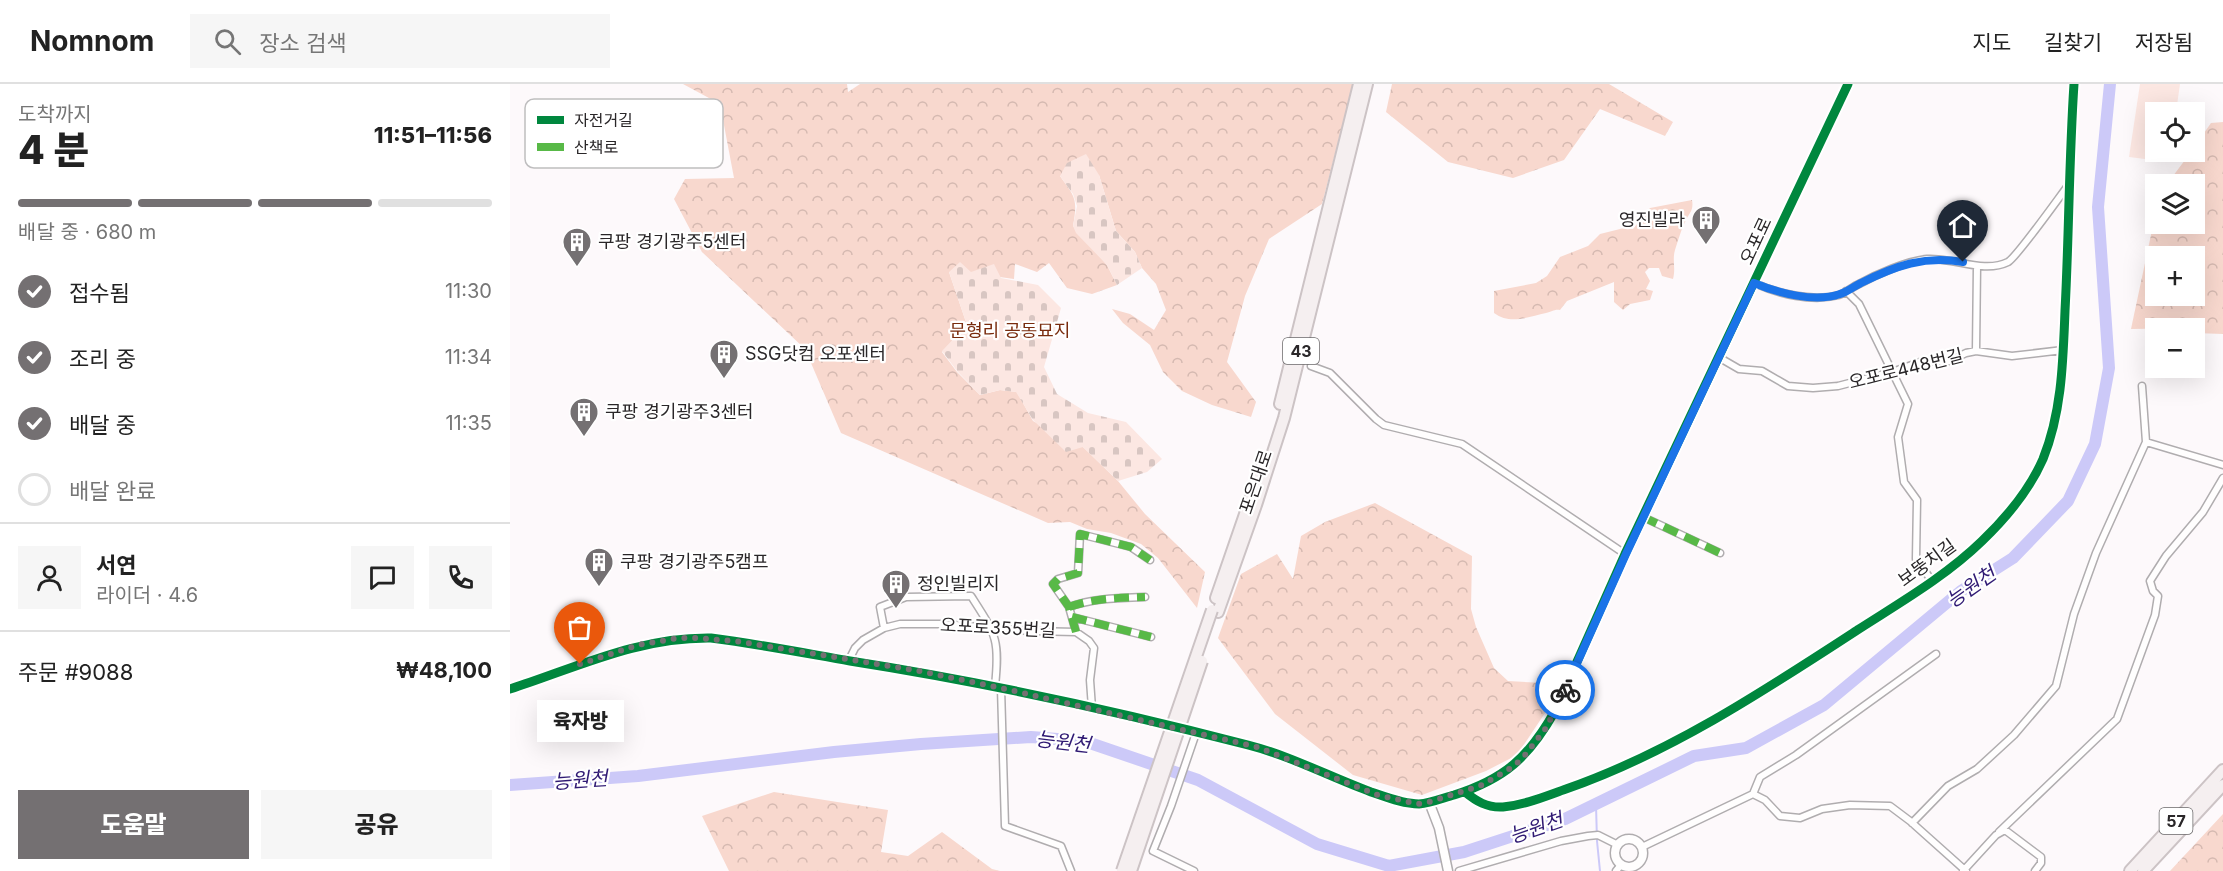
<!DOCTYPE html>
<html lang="ko">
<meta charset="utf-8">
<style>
body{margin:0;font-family:Inter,"Noto Sans KR",sans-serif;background:#f6f6f6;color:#222;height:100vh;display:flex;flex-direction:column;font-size:22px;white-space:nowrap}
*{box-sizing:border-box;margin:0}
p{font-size:20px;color:#767676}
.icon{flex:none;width:33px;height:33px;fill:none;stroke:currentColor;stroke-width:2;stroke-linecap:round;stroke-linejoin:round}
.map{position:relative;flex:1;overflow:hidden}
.panel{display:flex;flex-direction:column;background:#fff;width:510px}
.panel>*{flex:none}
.tools{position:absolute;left:1635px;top:18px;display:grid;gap:12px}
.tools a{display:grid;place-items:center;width:60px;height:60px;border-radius:0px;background:#fff;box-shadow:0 6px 24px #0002;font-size:30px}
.pin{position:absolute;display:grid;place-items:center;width:51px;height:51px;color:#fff;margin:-62px -26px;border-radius:50% 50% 50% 0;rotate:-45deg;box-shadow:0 0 6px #0007}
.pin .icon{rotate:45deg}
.courier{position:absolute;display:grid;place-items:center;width:60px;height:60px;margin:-30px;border:4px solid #1a73e8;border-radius:50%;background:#fff;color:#222;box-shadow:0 2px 8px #0007}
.bubble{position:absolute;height:42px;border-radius:0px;background:#fff;box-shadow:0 6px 24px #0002;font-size:20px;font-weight:800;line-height:42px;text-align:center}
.overview em{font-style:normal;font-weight:800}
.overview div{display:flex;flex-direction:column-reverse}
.overview{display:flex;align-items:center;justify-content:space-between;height:102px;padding:0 18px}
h1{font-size:39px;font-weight:800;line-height:45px}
.bar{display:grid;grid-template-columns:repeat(4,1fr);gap:9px 6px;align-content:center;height:72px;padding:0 18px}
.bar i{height:8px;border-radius:4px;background:#e0e0e0}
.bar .current{background:#747072}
.bar p{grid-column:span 4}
.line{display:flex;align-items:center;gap:15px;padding:0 18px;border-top:2px solid #e0e0e0}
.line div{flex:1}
.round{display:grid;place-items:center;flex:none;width:63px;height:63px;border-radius:0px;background:#f6f6f6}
ol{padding:0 18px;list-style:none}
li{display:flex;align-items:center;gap:18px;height:66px}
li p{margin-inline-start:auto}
li .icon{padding:6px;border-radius:50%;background:#747072;color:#fff;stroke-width:4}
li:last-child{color:#767676}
li i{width:33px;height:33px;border:3px solid #e0e0e0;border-radius:50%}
.primary-button{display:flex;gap:12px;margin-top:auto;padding:12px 18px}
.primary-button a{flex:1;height:69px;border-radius:0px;background:#747072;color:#fff;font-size:24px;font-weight:800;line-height:69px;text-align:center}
.primary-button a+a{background:#f6f6f6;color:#222}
header{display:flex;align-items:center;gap:36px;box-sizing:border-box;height:84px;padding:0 30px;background:#fff;border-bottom:2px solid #e0e0e0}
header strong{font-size:28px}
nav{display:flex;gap:33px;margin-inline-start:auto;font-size:21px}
.search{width:420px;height:54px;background:#f6f6f6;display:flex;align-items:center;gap:15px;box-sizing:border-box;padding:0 21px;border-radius:0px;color:#767676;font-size:22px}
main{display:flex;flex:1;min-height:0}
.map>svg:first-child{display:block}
.forest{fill:url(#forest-crowns);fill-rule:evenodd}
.cemetery{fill:url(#cemetery-stones)}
.pitch{fill:#fce7e2}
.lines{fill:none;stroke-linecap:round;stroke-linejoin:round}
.stream{stroke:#ccc9f8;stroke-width:2}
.river{stroke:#ccc9f8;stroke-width:12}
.street-casing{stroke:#b0adaf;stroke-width:9}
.secondary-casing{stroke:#b0adaf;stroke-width:11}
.highway-casing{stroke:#ccc3c5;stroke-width:14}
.street{stroke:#fffefe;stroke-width:6}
.secondary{stroke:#fffefe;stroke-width:8}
.highway{stroke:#f5eff0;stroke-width:10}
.highway-bridge-casing{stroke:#ccc3c5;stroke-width:14;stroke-linecap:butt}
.highway-bridge{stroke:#f5eff0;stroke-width:10}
.quiet{stroke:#58b947;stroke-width:8;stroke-dasharray:15 8;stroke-linecap:butt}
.cycleway-casing{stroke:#fff;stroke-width:13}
.cycleway{stroke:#00873e;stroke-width:9}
.done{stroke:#747072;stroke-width:6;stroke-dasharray:0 10.8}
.route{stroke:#1a73e8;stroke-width:8}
.labels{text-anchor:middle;stroke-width:4.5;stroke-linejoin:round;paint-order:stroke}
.shield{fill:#fff;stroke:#6a6869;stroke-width:1.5}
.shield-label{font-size:16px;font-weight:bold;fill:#2a2729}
.poi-label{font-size:18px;fill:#2a2729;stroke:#fff;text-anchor:start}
.street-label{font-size:18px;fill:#2a2729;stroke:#fff}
.park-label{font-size:18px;fill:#792c0e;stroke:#fff}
.water-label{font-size:20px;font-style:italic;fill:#301a74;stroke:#fff}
.key{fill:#fff;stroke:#bfbebf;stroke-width:1.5}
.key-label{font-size:16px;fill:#2a2729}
</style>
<header>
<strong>Nomnom</strong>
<div class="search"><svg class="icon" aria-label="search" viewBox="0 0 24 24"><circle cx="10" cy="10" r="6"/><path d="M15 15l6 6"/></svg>장소 검색</div>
<nav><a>지도</a><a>길찾기</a><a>저장됨</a></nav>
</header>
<main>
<section class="panel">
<div class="overview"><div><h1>4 분</h1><p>도착까지</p></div><em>11:51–11:56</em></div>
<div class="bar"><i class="current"></i><i class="current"></i><i class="current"></i><i></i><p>배달 중 · 680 m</p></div>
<ol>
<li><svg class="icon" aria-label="check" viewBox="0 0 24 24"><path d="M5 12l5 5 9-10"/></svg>접수됨<p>11:30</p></li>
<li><svg class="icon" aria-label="check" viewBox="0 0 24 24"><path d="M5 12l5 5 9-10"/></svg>조리 중<p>11:34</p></li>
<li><svg class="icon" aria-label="check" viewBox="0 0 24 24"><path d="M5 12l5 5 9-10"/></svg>배달 중<p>11:35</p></li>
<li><i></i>배달 완료</li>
</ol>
<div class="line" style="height:108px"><a class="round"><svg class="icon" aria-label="person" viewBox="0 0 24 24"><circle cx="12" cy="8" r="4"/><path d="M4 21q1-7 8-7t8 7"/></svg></a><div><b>서연</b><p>라이더 · 4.6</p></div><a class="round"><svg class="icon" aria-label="chat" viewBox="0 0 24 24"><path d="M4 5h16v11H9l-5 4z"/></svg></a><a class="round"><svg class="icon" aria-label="phone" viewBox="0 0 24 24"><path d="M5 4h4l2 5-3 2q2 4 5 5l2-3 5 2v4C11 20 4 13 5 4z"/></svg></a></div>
<div class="line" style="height:78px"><div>주문 #9088</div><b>₩48,100</b></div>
<div class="primary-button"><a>도움말</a><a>공유</a></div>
</section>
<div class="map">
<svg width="1713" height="787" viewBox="0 0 1713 787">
<defs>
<pattern id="forest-crowns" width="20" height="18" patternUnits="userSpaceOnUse" patternTransform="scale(1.5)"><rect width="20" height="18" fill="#f8d8ce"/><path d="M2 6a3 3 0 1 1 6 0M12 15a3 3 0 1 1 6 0" fill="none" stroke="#d5b9b1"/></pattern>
<pattern id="cemetery-stones" width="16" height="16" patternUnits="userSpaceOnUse" patternTransform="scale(1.5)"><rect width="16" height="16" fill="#fce7e2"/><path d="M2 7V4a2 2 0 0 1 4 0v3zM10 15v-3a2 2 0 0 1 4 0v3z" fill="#d8c6c2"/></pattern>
</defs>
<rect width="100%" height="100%" fill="#fdf9fb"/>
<path class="forest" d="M173 0H337L338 8 350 0H843L812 120 759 155 735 212 717 278 746 318 741 333 702 321 672 307 653 288 640 261 613 239 602 225 620 230 644 246 656 226 646 200 632 184 625 168 606 147 589 91 550 92C565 113 568 115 563 142L597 181 607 201 582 210 557 204 539 179 527 188 505 180 504 195 461 189 439 188 457 241 432 268 447 288 470 311 490 306 507 308 523 337 573 363 608 397 635 430 695 488 687 524 648 474 631 460 601 449 577 445 560 438 538 439 331 349 295 265 192 168 164 115 175 95 224 94 210 20Z
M882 0H1099L1163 38 1155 52 1090 25 1054 76 1003 94 938 78 876 28Z
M1713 38V250L1685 249 1684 244 1621 245 1645 132 1646 140H1684V100H1657L1681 68H1684L1685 62 1701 39ZM1684 172V212H1646V172Z
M1182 116C1184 127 1179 129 1175 138 1171 146 1168 157 1165 166 1162 176 1166 184 1163 195L1152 192 1149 184H1139L1135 188 1140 197 1136 205 1143 207 1140 216 1120 220 1113 226 1104 218V198L1057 217 1050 226C1044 225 1042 228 1036 229 1018 233 1000 241 984 229V207L1026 199 1037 192 1050 173 1078 162 1090 150 1114 144 1123 145 1140 124Z
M865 419 962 472 961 525 966 543 984 584 998 597 1034 599 1035 629 1007 671 976 687 912 711 843 691 765 630 708 554 731 490 767 470 783 495 791 452 815 438Z
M264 708 378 726 371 768 398 772 432 748 482 785 490 787H219L192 732Z
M1713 730V787H1660Z"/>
<path class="cemetery" d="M576 70 589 91 606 147 625 168 632 184 607 201 597 181 566 149 563 142 567 122 563 110 550 92 557 79Z
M450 178 461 188 484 180 491 194 528 201 551 224 534 283 547 310 578 329 616 338 652 375 637 388 608 397 573 363 556 368 523 336 506 308 490 306 470 311 447 287 432 267 457 241 439 188Z"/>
<path class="pitch" d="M1630 0H1670L1666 28H1646V68H1661L1659 78 1619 73Z"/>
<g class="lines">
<path class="stream" d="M1086 721 1087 757 1090 787"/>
<path class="river" d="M0 701 128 692 324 668 411 660 521 653 574 657 688 696 807 760 879 782 954 768 1055 735 1184 672 1236 664 1314 621 1451 507 1503 474 1558 417 1585 360 1599 284 1588 123 1600 0"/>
<g class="street-casing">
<path id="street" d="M1244 199C1269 210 1302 218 1329 211 1336 209 1342 203 1349 200 1367 190 1397 177 1417 175 1444 173 1473 190 1498 178 1507 173 1550 112 1560 99
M1336 207 1349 220 1398 320 1388 353 1394 398 1407 416 1406 475 1422 497
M1466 267 1467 182
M1210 274 1229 285 1252 287 1278 302 1303 304 1328 302 1382 288 1413 277H1439L1456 269 1466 267 1502 272 1553 266
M801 282 820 289 866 335 874 341 952 360 1115 470
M1636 358 1713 381
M1133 433 1210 469
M559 523C584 514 609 514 635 513
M562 533 641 553
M374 544 370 523 396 513 461 512C486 551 490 555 485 602
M566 548 559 523 543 500 548 495 568 489 570 450 621 463 640 476
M339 576 345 564 353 556 374 544 390 540H433L521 547 566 548 579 557 584 564 580 596 582 624
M491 604 495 742 551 762 561 787
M955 708C966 717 977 724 993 723 1015 721 1036 712 1056 705 1160 669 1257 605 1349 545 1391 518 1436 492 1472 457 1496 434 1519 407 1533 375 1552 328 1553 277 1555 227 1559 151 1559 75 1564 0
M1243 710 1250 693 1286 671 1426 570
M1402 739 1438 702 1467 685 1504 651 1546 602 1564 530 1586 469 1636 358 1632 302
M1489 748 1607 635 1645 531 1648 512 1643 507 1640 497 1656 472 1693 428 1713 394
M1132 763 1243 710 1255 716 1270 732 1290 734 1312 725 1340 721 1380 722 1400 737 1456 787
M684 787 643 767 661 722 686 649
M949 787 1051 757 1078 752 1088 751 1108 761
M1106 787 1111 781
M1453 787 1486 751 1495 746 1531 773V779L1525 787"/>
</g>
<g class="secondary-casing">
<path id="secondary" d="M0 605C68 583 128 553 201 554 248 560 294 569 340 577 474 598 607 627 738 661 781 672 820 693 861 708 876 713 893 720 909 720 921 719 933 714 944 711 995 695 1019 673 1045 627L1115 470 1338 0
M919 718 929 744 938 787
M1105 769a14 14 0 1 1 28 0a14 14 0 1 1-28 0Z"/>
</g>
<g class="highway-casing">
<path id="highway" d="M770 320 849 0
M706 514 753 378
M708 528 746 421 774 334 857 0
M1620 787 1713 686
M1633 787 1713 701"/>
</g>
<use href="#street" class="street"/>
<use href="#secondary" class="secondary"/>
<use href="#highway" class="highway"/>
<g class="highway-bridge-casing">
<path id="highway-bridge" d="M612 787 702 526
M621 787 692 577"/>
</g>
<use href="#highway-bridge" class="highway-bridge"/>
<path class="quiet" d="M1133 433 1210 469
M559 523C584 514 609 514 635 513
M562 533 641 553
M566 548 559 523 543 500 548 495 568 489 570 450 621 463 640 476"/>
<g class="cycleway-casing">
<path id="cycleway" d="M0 605C68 583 128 553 201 554 248 560 294 569 340 577 474 598 607 627 738 661 781 672 820 693 861 708 876 713 893 720 909 720 921 719 933 714 944 711 995 695 1019 673 1045 627L1115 470 1338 0
M955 708C966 717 977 724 993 723 1015 721 1036 712 1056 705 1160 669 1257 605 1349 545 1391 518 1436 492 1472 457 1496 434 1519 407 1533 375 1552 328 1553 277 1555 227 1559 151 1559 75 1564 0"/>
</g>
<use href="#cycleway" class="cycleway"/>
</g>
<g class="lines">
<path class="done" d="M70 580 128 561 168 554H185L225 557 404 586 491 604 747 663 868 711 908 720 919 718 970 702 998 686 1012 675 1036 644 1055 606"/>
<path class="route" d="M1055 606 1116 470 1244 199C1268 209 1305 219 1330 210 1338 208 1344 202 1351 199 1385 182 1415 171 1453 178"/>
</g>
<defs>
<g id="building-pin" transform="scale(1.5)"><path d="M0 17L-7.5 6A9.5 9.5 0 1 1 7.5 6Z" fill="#747072" stroke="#fff"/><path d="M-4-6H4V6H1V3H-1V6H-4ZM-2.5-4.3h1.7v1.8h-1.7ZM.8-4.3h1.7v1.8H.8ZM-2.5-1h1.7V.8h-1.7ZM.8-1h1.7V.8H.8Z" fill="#fff"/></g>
</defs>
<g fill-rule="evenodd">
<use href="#building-pin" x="1196" y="136"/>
<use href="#building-pin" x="67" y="158"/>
<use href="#building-pin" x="214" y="270"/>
<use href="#building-pin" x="74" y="328"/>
<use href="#building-pin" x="89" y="478"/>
<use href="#building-pin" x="386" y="500"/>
</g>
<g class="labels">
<g class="shield">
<rect x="773" y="254" width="36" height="26" rx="4.5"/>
<rect x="1649.5" y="724" width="33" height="26" rx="4.5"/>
</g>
<g class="shield-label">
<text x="791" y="273">43</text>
<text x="1666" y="743">57</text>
</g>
<g class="poi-label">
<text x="1175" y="142" text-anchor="end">영진빌라</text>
<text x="88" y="164">쿠팡 경기광주5센터</text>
<text x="235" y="276">SSG닷컴 오포센터</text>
<text x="95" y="334">쿠팡 경기광주3센터</text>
<text x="110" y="484">쿠팡 경기광주5캠프</text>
<text x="407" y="506">정인빌리지</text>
</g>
<g class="street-label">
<text transform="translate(1246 157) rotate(-65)" y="6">오포로</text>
<text transform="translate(1396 285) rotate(-14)" y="6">오포로448번길</text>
<text transform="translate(746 398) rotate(-71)" y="6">포은대로</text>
<text transform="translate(1417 479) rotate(-36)" y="6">보뚱치길</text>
<text transform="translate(488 544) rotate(3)" y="6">오포로355번길</text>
</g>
<g class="park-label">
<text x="500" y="253">문형리 공동묘지</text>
</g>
<g class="water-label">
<text transform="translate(1461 503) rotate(-35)" y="7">능원천</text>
<text transform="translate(553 658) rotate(7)" y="7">능원천</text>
<text transform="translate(70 696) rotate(-4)" y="7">능원천</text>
<text transform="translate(1026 744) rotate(-19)" y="7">능원천</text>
</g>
</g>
<rect x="15" y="15" width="198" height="69" rx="9" class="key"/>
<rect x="27" y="32" width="27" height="8" fill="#00873e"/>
<rect x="27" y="59" width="27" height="8" fill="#58b947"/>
<g class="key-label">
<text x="64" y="42">자전거길</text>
<text x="64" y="69">산책로</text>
</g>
</svg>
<div class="tools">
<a><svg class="icon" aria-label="locate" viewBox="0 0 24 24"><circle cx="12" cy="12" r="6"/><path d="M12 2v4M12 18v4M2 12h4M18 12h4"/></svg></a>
<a><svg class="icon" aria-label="layers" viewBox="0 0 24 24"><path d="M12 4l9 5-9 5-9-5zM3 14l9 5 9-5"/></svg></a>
<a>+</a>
<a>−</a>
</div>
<div class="pin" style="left:70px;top:580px;background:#ea580c"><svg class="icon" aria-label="bag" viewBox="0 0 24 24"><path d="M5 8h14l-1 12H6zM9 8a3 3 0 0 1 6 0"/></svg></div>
<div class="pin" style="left:1453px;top:178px;background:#1f2937"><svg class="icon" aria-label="home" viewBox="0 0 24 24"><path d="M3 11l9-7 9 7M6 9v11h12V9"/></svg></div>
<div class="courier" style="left:1055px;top:606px"><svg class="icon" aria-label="bike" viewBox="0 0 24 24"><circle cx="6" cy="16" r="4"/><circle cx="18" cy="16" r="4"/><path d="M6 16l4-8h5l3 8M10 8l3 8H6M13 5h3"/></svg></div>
<div class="bubble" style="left:27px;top:616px;width:87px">육자방</div>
</div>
</main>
